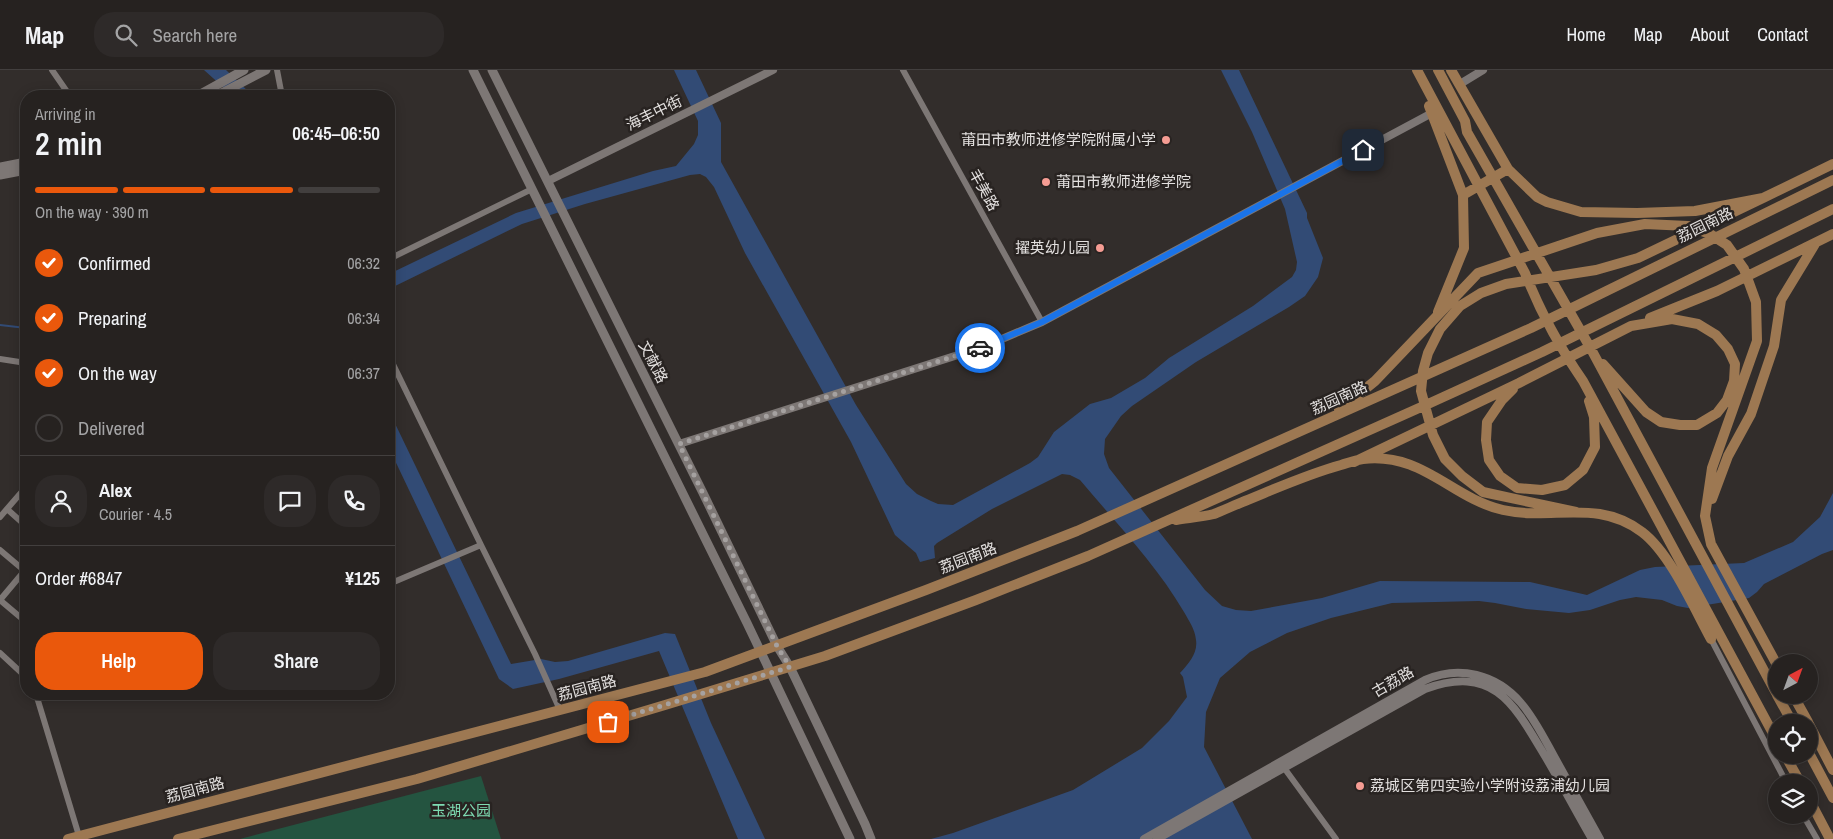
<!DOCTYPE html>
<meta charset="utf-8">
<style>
body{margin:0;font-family:"Archivo Narrow","Noto Sans SC",sans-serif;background:#2e2a29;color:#f1f3f6;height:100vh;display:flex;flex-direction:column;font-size:19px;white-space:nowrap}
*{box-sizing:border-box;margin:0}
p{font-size:16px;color:#a4a4a5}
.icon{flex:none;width:28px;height:28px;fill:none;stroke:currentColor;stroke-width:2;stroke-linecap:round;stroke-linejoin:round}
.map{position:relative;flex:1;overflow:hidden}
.sheet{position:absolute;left:20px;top:20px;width:375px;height:610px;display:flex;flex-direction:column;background:#262220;border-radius:20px;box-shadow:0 2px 12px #0003,0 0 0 1px #423f3e}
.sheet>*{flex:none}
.needle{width:32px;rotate:41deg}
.fabs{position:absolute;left:1768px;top:584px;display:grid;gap:10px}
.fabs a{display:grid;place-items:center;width:50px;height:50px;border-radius:50%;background:#262220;box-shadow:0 2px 12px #0003,0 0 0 1px #423f3e;font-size:25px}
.pin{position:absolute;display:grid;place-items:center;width:42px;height:42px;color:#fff;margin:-21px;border-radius:10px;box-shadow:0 2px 8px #0006}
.courier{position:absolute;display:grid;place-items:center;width:50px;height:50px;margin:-25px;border:4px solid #1a73e8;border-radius:50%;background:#fff;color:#222;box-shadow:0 1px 6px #0007}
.headline em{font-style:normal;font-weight:600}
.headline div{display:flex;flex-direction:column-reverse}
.headline{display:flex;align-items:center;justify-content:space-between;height:85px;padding:0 15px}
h1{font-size:32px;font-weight:600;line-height:38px}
.bar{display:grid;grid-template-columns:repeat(4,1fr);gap:8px 5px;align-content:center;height:60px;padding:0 15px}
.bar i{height:6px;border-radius:4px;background:#423f3e}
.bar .selected{background:#ea580c}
.bar p{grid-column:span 4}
.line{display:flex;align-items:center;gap:12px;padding:0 15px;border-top:1px solid #423f3e}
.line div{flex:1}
.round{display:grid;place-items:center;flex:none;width:52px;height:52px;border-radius:20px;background:#2e2a29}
ol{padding:0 15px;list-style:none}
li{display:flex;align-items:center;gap:15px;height:55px}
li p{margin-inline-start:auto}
li .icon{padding:5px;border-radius:50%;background:#ea580c;color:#fff;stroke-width:4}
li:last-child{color:#a4a4a5}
li i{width:28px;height:28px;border:2px solid #423f3e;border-radius:50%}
.primary-button{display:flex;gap:10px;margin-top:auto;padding:10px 15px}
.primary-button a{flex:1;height:58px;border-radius:20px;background:#ea580c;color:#fff;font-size:20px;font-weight:600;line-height:58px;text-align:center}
.primary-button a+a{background:#2e2a29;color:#f1f3f6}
header{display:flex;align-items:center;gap:30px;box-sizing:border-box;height:70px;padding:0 25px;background:#262220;border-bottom:1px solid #423f3e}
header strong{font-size:24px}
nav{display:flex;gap:28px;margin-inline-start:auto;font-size:18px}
.search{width:350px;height:45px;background:#2e2a29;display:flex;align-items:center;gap:12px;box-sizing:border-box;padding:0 18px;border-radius:20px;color:#a4a4a5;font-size:19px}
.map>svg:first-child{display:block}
.green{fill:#245440}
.water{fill:#324b75}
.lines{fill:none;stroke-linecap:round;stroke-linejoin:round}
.stream{stroke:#324b75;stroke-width:2}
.minor{stroke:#7d7775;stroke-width:6}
.tertiary{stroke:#7d7775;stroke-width:8}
.secondary{stroke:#7d7775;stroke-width:9}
.primary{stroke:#9d7852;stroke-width:10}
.done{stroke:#a5a1a0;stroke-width:5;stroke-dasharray:0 9}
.route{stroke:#1a73e8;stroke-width:6}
.poi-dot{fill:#f59c93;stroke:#282321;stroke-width:2}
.labels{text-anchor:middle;stroke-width:5;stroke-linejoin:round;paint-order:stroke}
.street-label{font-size:15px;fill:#e3e0df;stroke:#282321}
.poi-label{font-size:15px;fill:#e3e0df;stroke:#282321;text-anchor:end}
.park-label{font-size:15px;fill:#7edbb2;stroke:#282321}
</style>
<header>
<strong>Map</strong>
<div class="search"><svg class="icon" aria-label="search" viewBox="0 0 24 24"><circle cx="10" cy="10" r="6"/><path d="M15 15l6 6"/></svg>Search here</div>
<nav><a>Home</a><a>Map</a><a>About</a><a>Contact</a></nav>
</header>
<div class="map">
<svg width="1833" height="769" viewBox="0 0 1833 769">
<rect width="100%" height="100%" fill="#322d2b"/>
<path class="green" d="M481 706 501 769H240Z"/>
<path class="water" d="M204 0H226L253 26H233Z
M674 0H696L721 53V92L856 335 906 414 917 424 931 431 938 434 953 435 1030 393 1038 387 1054 362 1090 334 1111 328 1145 308 1169 288 1253 236 1292 207 1296 200 1297 192 1285 139 1252 62 1221 0H1239L1307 143V148L1323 188 1318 207 1305 226 1289 237 1196 292 1132 336 1121 346 1105 369 1104 384 1109 398 1205 520 1222 536 1236 540 1251 541 1322 528 1380 511 1530 512 1587 525 1640 500 1655 497 1744 493 1793 472 1820 447 1833 423V480L1822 484 1764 514 1757 522 1749 528 1688 538 1677 536 1662 530 1636 527 1620 530 1590 540 1569 543 1526 539 1495 533 1479 531 1392 533 1331 548 1287 563 1250 582 1220 608 1206 642 1204 677 1252 769H931L953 763 1073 720 1142 678 1169 651 1187 627 1183 607 1180 603C1189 593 1198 583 1196 570 1195 559 1189 551 1184 542 1156 494 1116 453 1080 410L1070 405 1062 404 992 439 937 473 934 476 935 488 920 492 916 483 895 465 851 372 745 183 714 117 706 107 700 104 690 105 585 134 522 154 389 219V204L516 143 653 101 676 96 694 74 698 65V51Z
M389 341 511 594 541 589 555 592 568 591 665 563 675 564 711 653 765 769H738L659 581 559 609 513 619 499 609 389 378Z"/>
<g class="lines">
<path class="stream" d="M0 255 26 258"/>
<path class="minor" d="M52 0 70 26
M277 0 282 26
M903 0 1042 252
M389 189 532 119
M389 286 481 475
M0 289 26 293
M7 439 26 456
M0 447 26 417
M0 480 26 502
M389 514 481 475 535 584 560 640
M0 530 26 499
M0 530 26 552
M1711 569 1786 712
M0 583 26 607
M36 624 79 766
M1282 695 1336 769
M1803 745 1817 769"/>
<path class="tertiary" d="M1460 14 1483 0
M548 111 773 0
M679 374 983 277 1042 252 1432 43
M1144 769 1425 610C1459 595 1496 604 1521 633 1535 649 1545 670 1555 688 1570 715 1585 742 1600 769
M1157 769 1425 619C1494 594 1514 634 1545 686 1561 713 1576 741 1592 769"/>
<path class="secondary" d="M473 0 747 553 850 769
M492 0 703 423 777 576 790 597 865 754 871 769
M197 26 244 0
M216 26 266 0
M0 97 26 92
M0 105 26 100"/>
<path class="primary" d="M1417 0 1525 203C1540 241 1560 278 1583 311L1776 669
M1438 0 1465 51 1467 62 1591 279 1776 623
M1451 0 1508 99 1537 127 1547 132 1581 142 1637 143 1695 141 1763 128 1833 94
M1429 36 1463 125 1464 178 1438 242
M1463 125 1508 99
M1650 248 1717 221 1833 164
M1513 319 1502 330 1487 352 1486 370 1489 390 1500 406 1517 418 1542 420 1565 415 1583 400 1595 377 1594 347 1589 331
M1339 340 1375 311 1478 203 1597 163 1645 154 1688 156 1710 164 1727 175 1744 199 1756 232 1757 271 1712 398 1705 446 1711 474 1776 593
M1354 392 1519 313 1631 256 1672 249 1698 254 1716 265 1728 279 1735 294 1734 311 1727 330 1717 343 1697 355H1680L1661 352 1646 342 1603 294
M1712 429 1728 386 1751 344 1774 276 1781 230 1815 174
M1576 442 1483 422 1462 406 1445 389 1433 365 1421 321 1423 301 1428 283 1440 259 1460 236 1481 223 1506 214 1596 200 1638 188 1763 128
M1176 450C1188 448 1202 447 1214 444 1224 440 1235 435 1245 431 1277 418 1308 404 1341 395 1348 393 1356 390 1363 389 1423 382 1451 428 1503 440 1552 451 1597 428 1642 462 1670 483 1694 538 1711 569
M1777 625 1792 652
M1793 625 1808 652
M1809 654 1833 700
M1809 683 1833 728
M1785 685 1800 712
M1809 729 1830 769
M68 769 705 602 926 520 1077 461 1531 258 1833 110
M178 769 417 709 665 635 825 586 976 530 1088 486 1428 334 1542 282 1833 139"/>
</g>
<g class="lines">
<path class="done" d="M608 652 790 597 777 576 679 374 980 278"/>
<path class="route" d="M980 278 1042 252 1363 80"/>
</g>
<g class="poi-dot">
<circle cx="1166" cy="70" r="5"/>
<circle cx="1046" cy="112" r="5"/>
<circle cx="1100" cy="178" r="5"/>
<circle cx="1360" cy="716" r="5"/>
</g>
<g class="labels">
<g class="street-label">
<text transform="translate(654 43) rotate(-26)" y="5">海丰中街</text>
<text transform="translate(984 120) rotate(61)" y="5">丰美路</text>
<text transform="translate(1705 155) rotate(-26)" y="5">荔园南路</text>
<text transform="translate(653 292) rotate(63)" y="5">文献路</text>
<text transform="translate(1339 328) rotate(-24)" y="5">荔园南路</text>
<text transform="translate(968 488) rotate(-21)" y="5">荔园南路</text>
<text transform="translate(1393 612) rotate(-30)" y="5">古荔路</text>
<text transform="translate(587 618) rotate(-15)" y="5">荔园南路</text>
<text transform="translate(195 720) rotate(-15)" y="5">荔园南路</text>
</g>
<g class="poi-label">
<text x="1156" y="75">莆田市教师进修学院附属小学</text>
<text x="1056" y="117" text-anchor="start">莆田市教师进修学院</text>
<text x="1090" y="183">擢英幼儿园</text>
<text x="1370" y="721" text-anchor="start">荔城区第四实验小学附设荔浦幼儿园</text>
</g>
<g class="park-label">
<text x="461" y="746">玉湖公园</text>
</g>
</g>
</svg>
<div class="fabs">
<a><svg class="needle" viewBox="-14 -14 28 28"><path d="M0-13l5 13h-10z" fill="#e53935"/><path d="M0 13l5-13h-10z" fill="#a4a4a5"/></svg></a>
<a><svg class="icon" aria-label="locate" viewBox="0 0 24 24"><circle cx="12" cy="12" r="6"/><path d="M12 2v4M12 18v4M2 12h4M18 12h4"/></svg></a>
<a><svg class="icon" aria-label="layers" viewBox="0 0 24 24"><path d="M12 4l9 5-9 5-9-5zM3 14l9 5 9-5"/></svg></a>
</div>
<div class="pin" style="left:608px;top:652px;background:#ea580c"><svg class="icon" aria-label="bag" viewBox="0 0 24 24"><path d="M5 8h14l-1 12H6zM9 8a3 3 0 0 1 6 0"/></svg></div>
<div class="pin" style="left:1363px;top:80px;background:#1f2937"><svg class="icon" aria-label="home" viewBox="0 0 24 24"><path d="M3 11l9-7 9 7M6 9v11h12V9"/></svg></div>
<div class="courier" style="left:980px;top:278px"><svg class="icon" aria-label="car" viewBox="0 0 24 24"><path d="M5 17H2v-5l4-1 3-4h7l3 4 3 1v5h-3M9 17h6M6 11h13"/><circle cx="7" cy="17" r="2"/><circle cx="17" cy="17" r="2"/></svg></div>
<section class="sheet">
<div class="headline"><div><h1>2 min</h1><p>Arriving in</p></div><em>06:45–06:50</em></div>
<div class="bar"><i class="selected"></i><i class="selected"></i><i class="selected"></i><i></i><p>On the way · 390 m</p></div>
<ol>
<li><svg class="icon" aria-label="check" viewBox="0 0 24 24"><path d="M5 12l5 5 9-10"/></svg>Confirmed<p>06:32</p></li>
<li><svg class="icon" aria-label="check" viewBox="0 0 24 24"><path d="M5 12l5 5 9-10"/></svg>Preparing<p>06:34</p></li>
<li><svg class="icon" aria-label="check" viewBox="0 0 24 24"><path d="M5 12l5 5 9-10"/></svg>On the way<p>06:37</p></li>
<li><i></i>Delivered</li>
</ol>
<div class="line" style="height:90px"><a class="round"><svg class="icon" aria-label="person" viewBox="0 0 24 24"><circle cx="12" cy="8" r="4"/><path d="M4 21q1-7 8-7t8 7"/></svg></a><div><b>Alex</b><p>Courier · 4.5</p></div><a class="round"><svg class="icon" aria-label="chat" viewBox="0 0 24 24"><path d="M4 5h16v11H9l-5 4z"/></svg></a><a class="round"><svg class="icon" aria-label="phone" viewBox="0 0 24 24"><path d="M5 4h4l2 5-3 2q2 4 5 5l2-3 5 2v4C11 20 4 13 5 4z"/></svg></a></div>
<div class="line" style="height:65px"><div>Order #6847</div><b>¥125</b></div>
<div class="primary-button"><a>Help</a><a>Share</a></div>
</section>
</div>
